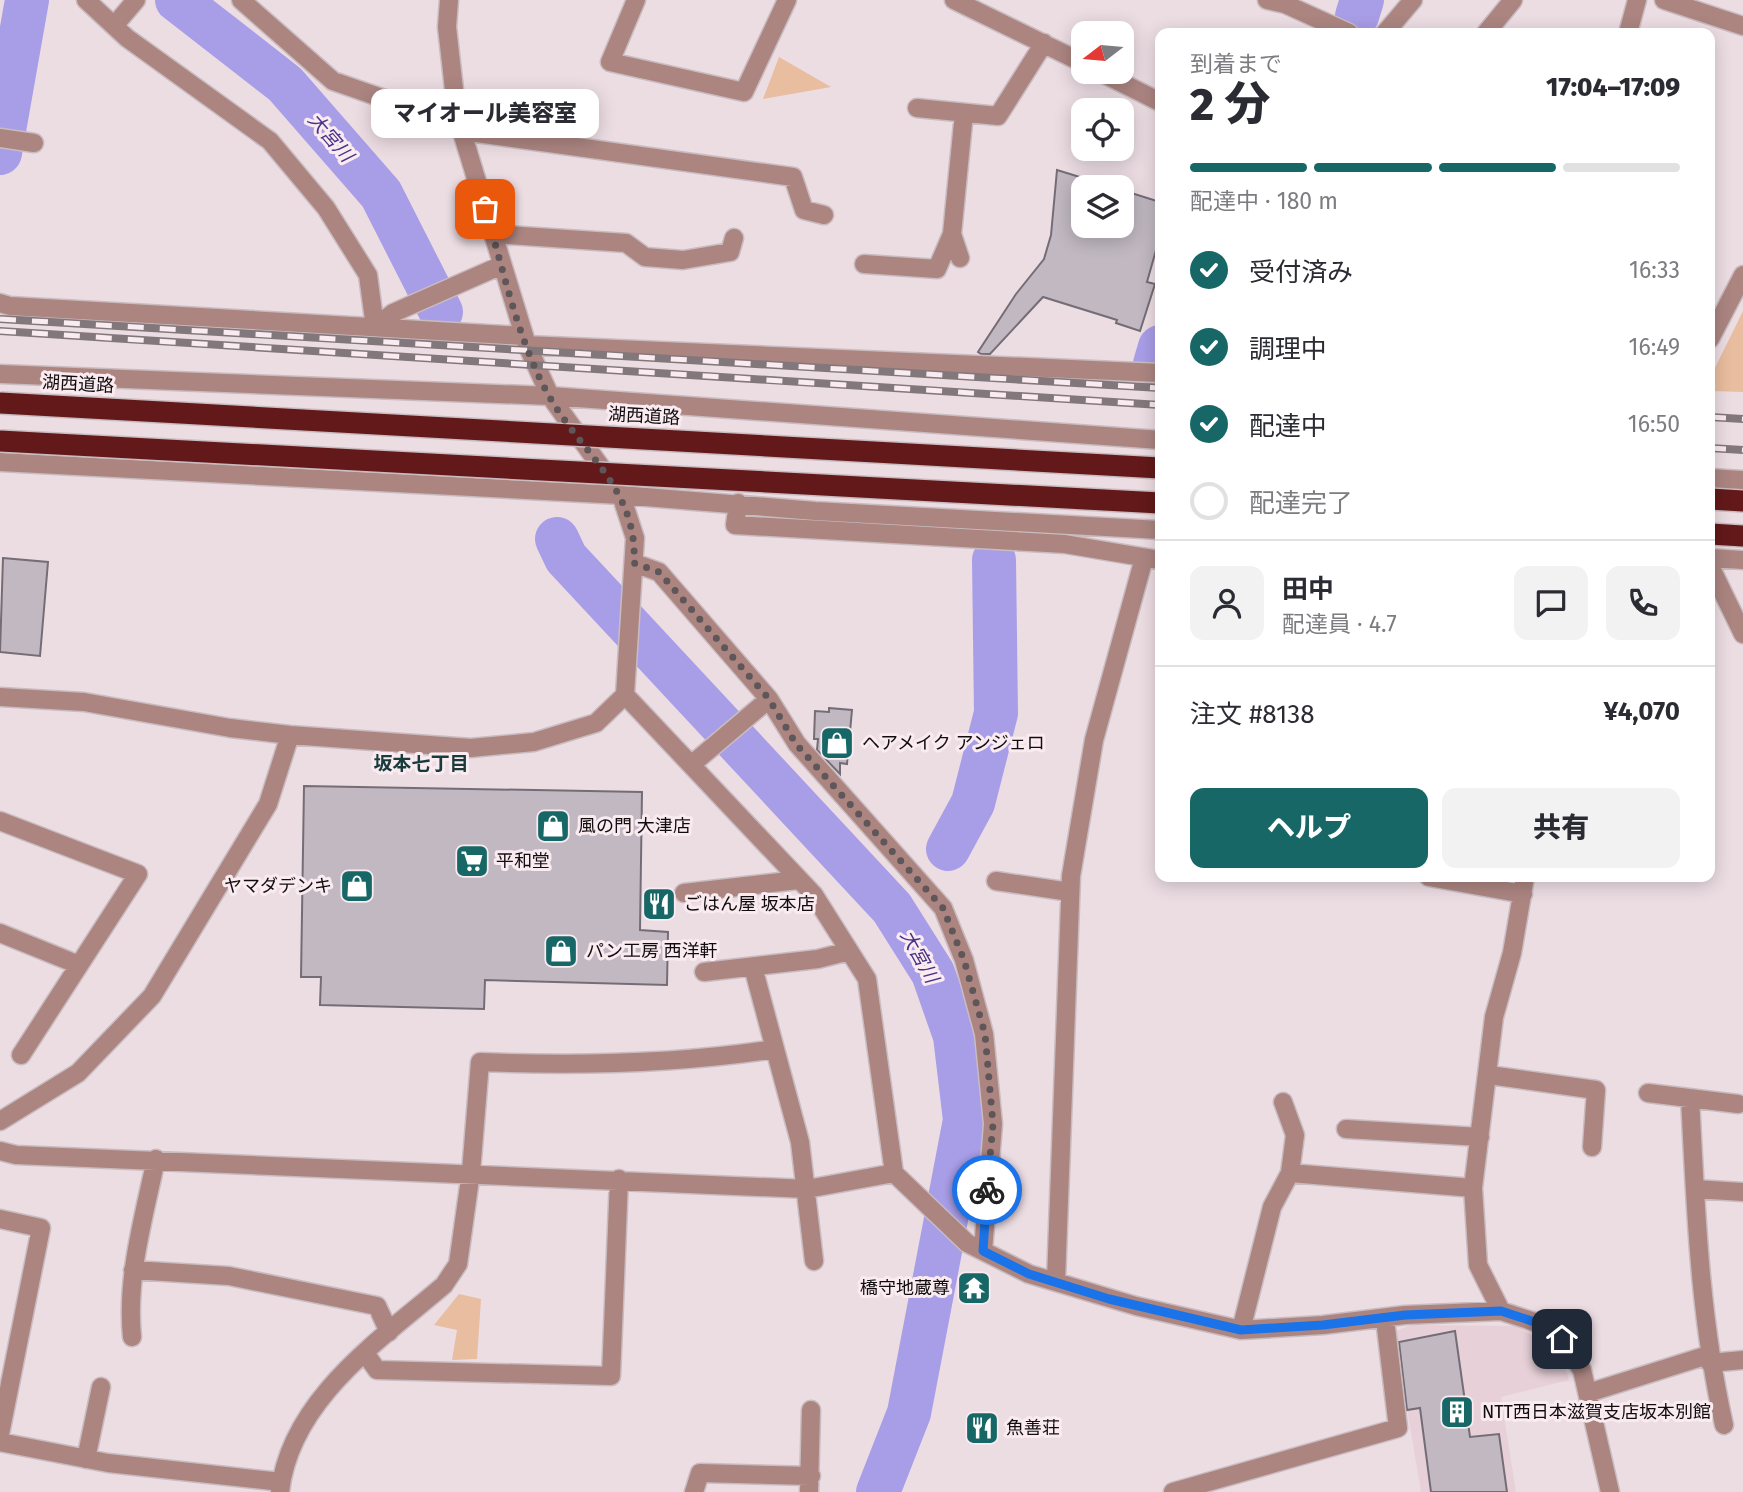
<!DOCTYPE html>
<html lang="ja">
<meta charset="utf-8">
<style>
body{margin:0;font-family:"Fira Sans","Noto Sans JP",sans-serif;background:#f2f2f3;color:#2b2b33;height:100vh;display:flex;flex-direction:column;font-size:26px;white-space:nowrap}
*{box-sizing:border-box;margin:0}
p{font-size:23px;color:#7c7c81}
.icon{flex:none;width:38px;height:38px;fill:none;stroke:currentColor;stroke-width:2;stroke-linecap:round;stroke-linejoin:round}
.map{position:relative;flex:1;overflow:hidden}
.drawer{position:absolute;left:1155px;top:28px;width:560px;height:854px;display:flex;flex-direction:column;background:#fff;border-radius:14px;box-shadow:0 4px 18px #0003}
.drawer>*{flex:none}
.needle{width:46px;rotate:254deg}
.tools{position:absolute;left:1071px;top:21px;display:grid;gap:14px}
.tools a{display:grid;place-items:center;width:63px;height:63px;border-radius:14px;background:#fff;box-shadow:0 4px 18px #0003;font-size:35px}
.pin{position:absolute;display:grid;place-items:center;width:60px;height:60px;color:#fff;margin:-30px;border-radius:14px;box-shadow:0 4px 10px #0006}
.courier{position:absolute;display:grid;place-items:center;width:70px;height:70px;margin:-35px;border:5px solid #1a73e8;border-radius:50%;background:#fff;color:#222;box-shadow:0 2px 9px #0007}
.bubble{position:absolute;height:49px;border-radius:14px;background:#fff;box-shadow:0 4px 18px #0003;font-size:23px;font-weight:800;line-height:49px;text-align:center}
.overview em{font-style:normal;font-weight:800}
.overview div{display:flex;flex-direction:column-reverse}
.overview{display:flex;align-items:center;justify-content:space-between;height:119px;padding:0 35px}
h1{font-size:46px;font-weight:800;line-height:52px}
.bar{display:grid;grid-template-columns:repeat(4,1fr);gap:10px 7px;align-content:center;height:84px;padding:0 35px}
.bar i{height:9px;border-radius:5px;background:#e1e1e2}
.bar .active{background:#186767}
.bar p{grid-column:span 4}
.line{display:flex;align-items:center;gap:18px;padding:0 35px;border-top:2px solid #e1e1e2}
.line div{flex:1}
.round{display:grid;place-items:center;flex:none;width:74px;height:74px;border-radius:14px;background:#f2f2f3}
ol{padding:0 35px;list-style:none}
li{display:flex;align-items:center;gap:21px;height:77px}
li p{margin-inline-start:auto}
li .icon{padding:7px;border-radius:50%;background:#186767;color:#fff;stroke-width:4}
li:last-child{color:#7c7c81}
li i{width:38px;height:38px;border:4px solid #e1e1e2;border-radius:50%}
.action{display:flex;gap:14px;margin-top:auto;padding:14px 35px}
.action a{flex:1;height:80px;border-radius:14px;background:#186767;color:#fff;font-size:28px;font-weight:800;line-height:80px;text-align:center}
.action a+a{background:#f2f2f3;color:#2b2b33}
.map>svg:first-child{display:block}
.built{fill:#e7d0d8}
.green{fill:#e9bd9f}
.lines{fill:none;stroke-linecap:round;stroke-linejoin:round}
.river{stroke:#a89de7;stroke-width:44}
.building{fill:#c1b8c2;stroke:#756d76;stroke-width:2}
.minor-casing{stroke:#c9bcc1;stroke-width:21}
.highway-casing{stroke:#c9bcc1;stroke-width:24}
.minor{stroke:#ac8581;stroke-width:18}
.highway{stroke:#631919;stroke-width:21}
.rail-casing{stroke:#82787c;stroke-width:8}
.rail{stroke:#f9ebf0;stroke-width:5;stroke-dasharray:16;stroke-linecap:butt}
.highway-bridge-casing{stroke:#c9bcc1;stroke-width:24;stroke-linecap:butt}
.highway-bridge{stroke:#631919;stroke-width:21}
.done{stroke:#5e5659;stroke-width:7;stroke-dasharray:0 12.6}
.route{stroke:#1a73e8;stroke-width:9}
.labels{text-anchor:middle;stroke-width:6;stroke-linejoin:round;paint-order:stroke}
.street-label{font-size:18px;fill:#110d0e;stroke:#f9ebf0}
.poi-label{font-size:18px;fill:#110d0e;stroke:#f9ebf0;text-anchor:start}
.water-label{font-size:19px;font-style:italic;fill:#483287;stroke:#f9ebf0}
.neighbourhood-label{font-size:19px;font-weight:bold;fill:#193b3b;stroke:#f9ebf0}
</style>
<div class="map">
<svg width="1743" height="1492" viewBox="0 0 1743 1492">
<rect width="100%" height="100%" fill="#ecdde3"/>
<path class="built" d="M1411 1325 1515 1326 1548 1344 1564 1364 1569 1380 1501 1397 1516 1492H1421L1394 1332Z"/>
<path class="green" d="M779 57 831 87 763 99Z
M1743 311V392L1710 391V378Z
M459 1294 481 1299 477 1359 452 1360 457 1330 434 1325Z"/>
<g class="lines">
<path class="river" d="M177 0 285 84 381 194 441 312
M1357 16 1362 0
M0 153 27 0
M1155 364 1160 347
M557 539 566 558 892 908 933 973 955 1036 965 1120 909 1413 878 1492
M948 849 973 803 996 713 994 560"/>
</g>
<path class="building" d="M1057 170 1083 178V226H1122V190L1160 202V236L1147 282 1155 284 1140 331 1116 323 1117 320 1043 297 990 354H981L978 352 1016 294 1044 259 1051 235Z
M3 558 48 562 40 656 0 652Z
M829 708 852 710 847 764 840 763V774L817 750 818 739H814L815 711 829 712Z
M304 786 642 792 640 930 668 932 667 985 485 980 484 1009 320 1005 321 977H301Z
M1455 1331 1470 1437 1499 1434 1507 1492H1431L1420 1408 1407 1410 1399 1342Z"/>
<g class="lines">
<g class="minor-casing">
<path id="minor" d="M86 0 127 38 270 141 326 208 368 275 375 327 393 313 502 265
M241 0 333 81 425 113 457 116
M636 0 610 62 744 92 787 0
M954 0 1083 63
M1267 0 1285 4 1349 33
M1664 0 1743 26
M114 26 136 0
M1385 33 1413 0
M1486 33 1513 0
M1628 33 1637 0
M1100 72 1160 102
M917 108 998 116 1044 43
M462 131 793 177 804 210 824 215
M0 138 34 143
M493 234 626 243 645 257 683 260 730 252 734 238
M960 258 952 234 964 113
M864 264 937 269 952 234
M0 303 10 306 524 336
M1710 339 1743 275
M527 345 1160 373
M0 374 550 396 1160 440
M0 462 621 495 815 511 1160 530
M1710 478 1743 480
M738 503 735 525 1065 544 1160 560
M1710 558 1743 560
M634 563 659 572 769 699 797 744 943 908 964 960 984 1034 993 1124 983 1251
M1710 566 1743 634
M625 695 814 895 867 979 894 1173 967 1243 1029 1274 1136 1306 1241 1330 1323 1325 1405 1315 1501 1311 1538 1323 1562 1339 1582 1370 1610 1492
M0 697 84 702 230 728 290 735 471 748 534 742 596 723 625 695 635 538 621 495 550 396 527 345 457 116 447 27 449 0
M691 765 769 699
M0 821 138 874 21 1055
M1429 877 1523 894
M996 881 1070 892
M684 893 798 880
M0 933 79 965
M753 967 800 1142 814 1261
M704 972 818 959 849 951
M1489 1075 1596 1090 1592 1147
M1648 1093 1738 1104
M1690 1098C1696 1211 1699 1314 1724 1425
M0 1121 78 1073 152 996 268 804 290 735
M1346 1129 1480 1137
M0 1151 16 1155 807 1189 894 1173
M1290 1173 1473 1188
M1695 1189 1743 1192
M0 1219 41 1228 0 1434
M133 1270 229 1276 377 1306 389 1332
M1056 1281 1071 876 1094 740 1144 558
M1501 1311 1478 1265 1473 1188 1494 1017 1512 953 1525 877
M1241 1330 1272 1207 1290 1173 1295 1135 1283 1102
M132 1337C126 1277 144 1217 156 1159
M365 1353 377 1370 611 1376 619 1179
M1710 1363 1743 1360
M1588 1393 1708 1355
M0 1442 108 1463 281 1482
M86 1459 101 1387
M280 1492C290 1400 380 1340 444 1285L458 1264 471 1172 480 1062C579 1066 677 1064 775 1049
M694 1492 700 1473 811 1476
M809 1492 811 1410
M1173 1492 1398 1428 1385 1319"/>
</g>
<g class="highway-casing">
<path id="highway" d="M1710 499 1743 501
M1710 534 1743 536"/>
</g>
<use href="#minor" class="minor"/>
<use href="#highway" class="highway"/>
<g class="rail-casing">
<path id="rail" d="M0 319 1160 388
M0 331 1160 405
M1710 417 1743 419
M1710 448 1743 450"/>
</g>
<use href="#rail" class="rail"/>
<g class="highway-bridge-casing">
<path id="highway-bridge" d="M0 403 1160 468
M0 441 1160 503"/>
</g>
<use href="#highway-bridge" class="highway-bridge"/>
</g>
<g class="lines">
<path class="done" d="M485 209C504 270 517 339 549 396 582 454 638 489 634 563L659 572 769 699 796 744 943 908 964 960 985 1034 993 1124 987 1190"/>
<path class="route" d="M987 1190 983 1251 1029 1274 1109 1299 1241 1330 1323 1325 1405 1315 1501 1311 1538 1323 1562 1339"/>
</g>
<defs>
<g id="shop-square" transform="scale(1.75)"><rect x="-9" y="-9" width="18" height="18" rx="4" fill="#186767" stroke="#f9ebf0"/><path d="M-5-2.5h2.3a2.7 3.5 0 0 1 5.4 0H5L5.5 6h-11ZM-1.5-2.5h3a1.5 2.3 0 0 0-3 0Z" fill="#fff"/></g>
<g id="supermarket-square" transform="scale(1.75)"><rect x="-9" y="-9" width="18" height="18" rx="4" fill="#186767" stroke="#f9ebf0"/><path d="M-6-5.5h2.5l.6 2H6L4.5 2H-2.5L-4.4-4H-6ZM-1.5 3.2a1.3 1.3 0 1 0 .1 0ZM3 3.2a1.3 1.3 0 1 0 .1 0Z" fill="#fff"/></g>
<g id="restaurant-square" transform="scale(1.75)"><rect x="-9" y="-9" width="18" height="18" rx="4" fill="#186767" stroke="#f9ebf0"/><path d="M-5-6h1v4h1v-4h1v4h1v-4h1v5L-1.5 .5V6h-2V.5L-5-1ZM5-6V6H3V1.5H1.5Q1.5-4 5-6Z" fill="#fff"/></g>
<g id="temple-square" transform="scale(1.75)"><rect x="-9" y="-9" width="18" height="18" rx="4" fill="#186767" stroke="#f9ebf0"/><path d="M0-6L5-2H3V0L6.5 2.5H4V6H1.5V3h-3V6H-4V2.5H-6.5L-3 0V-2H-5Z" fill="#fff"/></g>
<g id="building-square" transform="scale(1.75)"><rect x="-9" y="-9" width="18" height="18" rx="4" fill="#186767" stroke="#f9ebf0"/><path d="M-4-6H4V6H1V3H-1V6H-4ZM-2.5-4.3h1.7v1.8h-1.7ZM.8-4.3h1.7v1.8H.8ZM-2.5-1h1.7V.8h-1.7ZM.8-1h1.7V.8H.8Z" fill="#fff"/></g>
</defs>
<g fill-rule="evenodd">
<use href="#shop-square" x="837" y="743"/>
<use href="#shop-square" x="553" y="826"/>
<use href="#supermarket-square" x="472" y="861"/>
<use href="#shop-square" x="357" y="886"/>
<use href="#restaurant-square" x="659" y="904"/>
<use href="#shop-square" x="561" y="951"/>
<use href="#temple-square" x="974" y="1288"/>
<use href="#building-square" x="1457" y="1412"/>
<use href="#restaurant-square" x="982" y="1428"/>
</g>
<g class="labels">
<g class="street-label">
<text transform="translate(78 384) rotate(3)" y="6">湖西道路</text>
<text transform="translate(644 416) rotate(3)" y="6">湖西道路</text>
</g>
<g class="poi-label">
<text x="862" y="749">ヘアメイク アンジェロ</text>
<text x="578" y="832">風の門 大津店</text>
<text x="496" y="867">平和堂</text>
<text x="332" y="892" text-anchor="end">ヤマダデンキ</text>
<text x="684" y="910">ごはん屋 坂本店</text>
<text x="586" y="957">パン工房 西洋軒</text>
<text x="950" y="1294" text-anchor="end">橋守地蔵尊</text>
<text x="1482" y="1418">NTT西日本滋賀支店坂本別館</text>
<text x="1006" y="1434">魚善荘</text>
</g>
<g class="water-label">
<text transform="translate(331 137) rotate(49)" y="7">大宮川</text>
<text transform="translate(920 956) rotate(61)" y="7">大宮川</text>
</g>
<g class="neighbourhood-label">
<text x="421" y="770">坂本七丁目</text>
</g>
</g>
</svg>
<div class="tools">
<a><svg class="needle" viewBox="-14 -14 28 28"><path d="M0-13l5 13h-10z" fill="#e53935"/><path d="M0 13l5-13h-10z" fill="#7c7c81"/></svg></a>
<a><svg class="icon" aria-label="locate" viewBox="0 0 24 24"><circle cx="12" cy="12" r="6"/><path d="M12 2v4M12 18v4M2 12h4M18 12h4"/></svg></a>
<a><svg class="icon" aria-label="layers" viewBox="0 0 24 24"><path d="M12 4l9 5-9 5-9-5zM3 14l9 5 9-5"/></svg></a>
</div>
<div class="pin" style="left:485px;top:209px;background:#ea580c"><svg class="icon" aria-label="bag" viewBox="0 0 24 24"><path d="M5 8h14l-1 12H6zM9 8a3 3 0 0 1 6 0"/></svg></div>
<div class="pin" style="left:1562px;top:1339px;background:#1f2937"><svg class="icon" aria-label="home" viewBox="0 0 24 24"><path d="M3 11l9-7 9 7M6 9v11h12V9"/></svg></div>
<div class="courier" style="left:987px;top:1190px"><svg class="icon" aria-label="bike" viewBox="0 0 24 24"><circle cx="6" cy="16" r="4"/><circle cx="18" cy="16" r="4"/><path d="M6 16l4-8h5l3 8M10 8l3 8H6M13 5h3"/></svg></div>
<div class="bubble" style="left:371px;top:89px;width:228px">マイオール美容室</div>
<section class="drawer">
<div class="overview"><div><h1>2 分</h1><p>到着まで</p></div><em>17:04–17:09</em></div>
<div class="bar"><i class="active"></i><i class="active"></i><i class="active"></i><i></i><p>配達中 · 180 m</p></div>
<ol>
<li><svg class="icon" aria-label="check" viewBox="0 0 24 24"><path d="M5 12l5 5 9-10"/></svg>受付済み<p>16:33</p></li>
<li><svg class="icon" aria-label="check" viewBox="0 0 24 24"><path d="M5 12l5 5 9-10"/></svg>調理中<p>16:49</p></li>
<li><svg class="icon" aria-label="check" viewBox="0 0 24 24"><path d="M5 12l5 5 9-10"/></svg>配達中<p>16:50</p></li>
<li><i></i>配達完了</li>
</ol>
<div class="line" style="height:126px"><a class="round"><svg class="icon" aria-label="person" viewBox="0 0 24 24"><circle cx="12" cy="8" r="4"/><path d="M4 21q1-7 8-7t8 7"/></svg></a><div><b>田中</b><p>配達員 · 4.7</p></div><a class="round"><svg class="icon" aria-label="chat" viewBox="0 0 24 24"><path d="M4 5h16v11H9l-5 4z"/></svg></a><a class="round"><svg class="icon" aria-label="phone" viewBox="0 0 24 24"><path d="M5 4h4l2 5-3 2q2 4 5 5l2-3 5 2v4C11 20 4 13 5 4z"/></svg></a></div>
<div class="line" style="height:91px"><div>注文 #8138</div><b>¥4,070</b></div>
<div class="action"><a>ヘルプ</a><a>共有</a></div>
</section>
</div>
